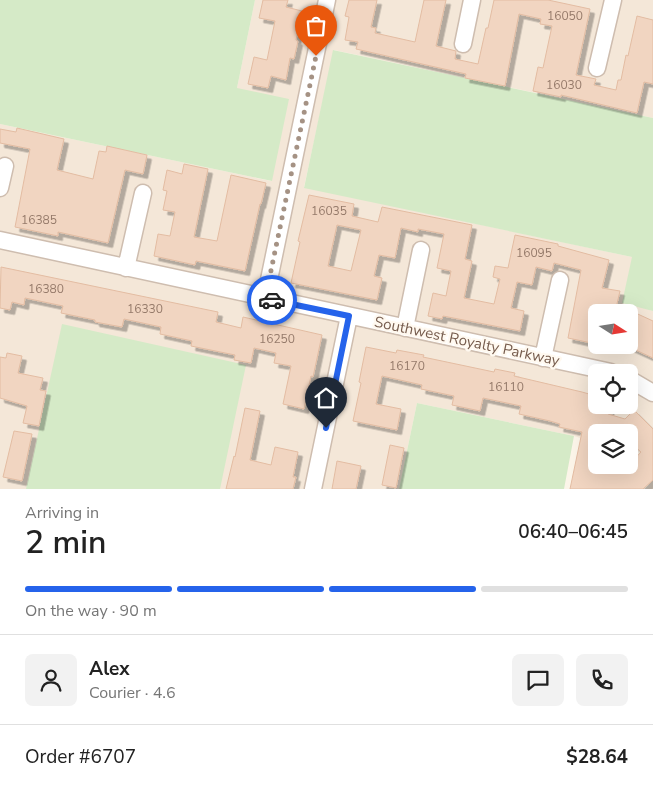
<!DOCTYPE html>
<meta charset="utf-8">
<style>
body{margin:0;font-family:"Nunito Sans",sans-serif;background:#f2f2f2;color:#222;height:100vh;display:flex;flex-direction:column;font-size:19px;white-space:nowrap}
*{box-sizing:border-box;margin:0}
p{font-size:16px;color:#767676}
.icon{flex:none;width:28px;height:28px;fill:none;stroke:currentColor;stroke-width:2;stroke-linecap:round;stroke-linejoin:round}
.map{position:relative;height:489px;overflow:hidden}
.panel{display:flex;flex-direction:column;background:#fff;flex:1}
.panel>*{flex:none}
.needle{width:32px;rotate:102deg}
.controls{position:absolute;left:588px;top:304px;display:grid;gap:10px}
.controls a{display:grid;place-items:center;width:50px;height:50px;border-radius:8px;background:#fff;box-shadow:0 5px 20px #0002;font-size:25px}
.pin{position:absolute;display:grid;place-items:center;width:42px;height:42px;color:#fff;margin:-51px -21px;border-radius:50% 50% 50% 0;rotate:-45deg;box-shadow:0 0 5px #0007}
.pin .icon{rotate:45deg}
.courier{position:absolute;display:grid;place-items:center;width:50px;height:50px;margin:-25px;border:4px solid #2563eb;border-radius:50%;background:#fff;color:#222;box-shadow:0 1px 6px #0007}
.head em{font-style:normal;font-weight:600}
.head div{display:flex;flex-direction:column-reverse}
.head{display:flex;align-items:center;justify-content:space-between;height:85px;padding:0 25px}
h1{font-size:32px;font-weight:600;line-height:38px}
.bar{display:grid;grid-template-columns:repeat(4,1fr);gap:8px 5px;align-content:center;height:60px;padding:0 25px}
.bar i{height:6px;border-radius:4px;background:#e0e0e0}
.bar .active{background:#2563eb}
.bar p{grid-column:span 4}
.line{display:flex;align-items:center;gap:12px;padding:0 25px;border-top:1px solid #e0e0e0}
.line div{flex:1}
.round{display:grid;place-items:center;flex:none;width:52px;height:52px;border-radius:8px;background:#f2f2f2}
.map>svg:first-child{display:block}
.residential{fill:#f4e7d8;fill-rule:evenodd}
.green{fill:#d5eac7}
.building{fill:#f1d5c1;stroke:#e3bca2;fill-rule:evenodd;filter:url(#shadow)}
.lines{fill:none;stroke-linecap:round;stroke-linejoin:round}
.minor-casing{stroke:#cebdaf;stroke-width:19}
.minor{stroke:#fff;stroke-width:16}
.done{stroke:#a59284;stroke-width:5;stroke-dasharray:0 9}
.route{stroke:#2563eb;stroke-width:6}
.labels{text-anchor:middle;stroke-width:4.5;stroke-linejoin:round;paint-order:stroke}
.number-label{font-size:12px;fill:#957a6a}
.street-label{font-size:15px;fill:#765c4d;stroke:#fff9f0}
</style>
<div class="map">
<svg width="653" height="489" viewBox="0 0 653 489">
<defs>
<filter id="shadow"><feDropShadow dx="4.5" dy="4.5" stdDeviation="0" flood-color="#0004"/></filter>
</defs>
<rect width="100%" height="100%" fill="#fcf5e9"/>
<path class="residential" d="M255 0H653V118L334 50 304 187 632 257 650 310 653 311V489H645L649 485 629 464V432H596V443L574 436 417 403 399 489H0V124L271 181 237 88ZM596 312H629V345H596ZM596 372H629V405H596Z"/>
<path class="green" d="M0 0H255L237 88 289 99 272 181 0 124Z
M333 50 653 118V311L622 303 632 257 304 188Z
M62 324 246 365 220 489H26Z
M417 403 574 436 564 489H399Z"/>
<path class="building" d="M263 0H288L286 7 302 11 296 40 298 41 294 59 290 58 286 80 271 76 268 88 248 84 254 57 267 60 275 21 259 18Z
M349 0H377L371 27 376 28 375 33 415 42 424 0H446L436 46 456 51 455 59 478 64 486 28H488L494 0H548L590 9 576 75 596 79 594 85 616 90 618 80H621L626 55 628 56 637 16 653 20V84L644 82 637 113 561 95V97L533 91 538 67 543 68 552 26 540 24 541 19 519 14 505 86 465 78 466 74 356 49 358 42 345 40 349 17 345 16Z
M17 128 64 139 57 170 93 179 99 151 106 152 107 146 147 155 143 174 125 170 108 243 58 232V236L15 227 30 149 0 143V129L16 132Z
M184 164 208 169 194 237 217 241 231 175 266 183 261 204H260L245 271 196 261 195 265 154 256 158 234 170 236 175 212 163 210 167 191 163 190 167 170 182 174Z
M309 195 354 204 352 216 378 222 382 207 472 225 465 259 472 261 464 298 494 304 500 279 493 277 495 266 508 268 515 235 558 244V246L609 260 602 288 620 291 615 312H596V344L568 338 581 270 554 263 552 271 536 267 532 285 517 282 511 308 524 311 520 331 443 316 442 319 428 316 433 293 446 296 451 271 437 268 444 234 418 229V232L401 228 395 258 379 255 374 276 382 278 377 300 291 283 300 242 298 241ZM337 225 361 230 351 271 328 266Z
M1 267 218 312 216 322 241 328 243 317 322 335 313 377 311 376 304 409 283 404 291 366 274 363 276 353 254 348 251 363 234 360 235 355 191 346 192 341 160 334 161 327 124 319 122 327 95 322V320L61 313 63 306 25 298 24 305 12 302 10 310 0 308Z
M629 310 653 321V358L629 347Z
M366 347 396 353 397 350 424 355 423 357 494 372 495 369 515 373 514 376 582 392 596 396V405H611L608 414 625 419 634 410 653 429V480L643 489H570L582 432 559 427 560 424 550 421 519 414 521 406 483 398 480 411 452 405 454 396 421 389 422 385 382 376 376 404 401 409 397 430 353 421 361 383 359 382ZM596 432H629V441L641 452 629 465H596Z
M7 353 22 356 18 373 43 378 40 390 46 391 39 426 23 423 27 406 0 398V357L6 358Z
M245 408 260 411 250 460 271 465 275 447 298 452 293 477H296L293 489H226L234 456 235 457Z
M14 431 32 434 22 481 3 477Z
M390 445 404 448 396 488 382 485Z
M337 461 361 466 356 489H332Z"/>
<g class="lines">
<g class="minor-casing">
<path id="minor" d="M463 44 472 0
M597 68 613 0
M0 188 5 166
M0 240 611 372
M126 268 143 193
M265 299 327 0
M405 328 421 250
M543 358 560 280
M629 379 653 393
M313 489 349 316"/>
</g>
<use href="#minor" class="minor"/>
</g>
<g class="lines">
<path class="done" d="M272 300 265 299 316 56"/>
<path class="route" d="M272 300 349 316 326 428"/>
</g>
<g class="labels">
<g class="number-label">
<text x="565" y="20">16050</text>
<text x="564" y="89">16030</text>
<text x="329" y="215">16035</text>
<text x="39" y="224">16385</text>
<text x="534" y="257">16095</text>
<text x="46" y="293">16380</text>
<text x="145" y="313">16330</text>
<text x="277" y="343">16250</text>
<text x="407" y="370">16170</text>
<text x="506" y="391">16110</text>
</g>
<g class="street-label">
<text transform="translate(467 341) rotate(12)" y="5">Southwest Royalty Parkway</text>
</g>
</g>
</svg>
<div class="controls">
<a><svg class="needle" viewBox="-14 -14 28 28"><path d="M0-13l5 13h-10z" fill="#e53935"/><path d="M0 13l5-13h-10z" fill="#767676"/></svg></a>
<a><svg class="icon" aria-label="locate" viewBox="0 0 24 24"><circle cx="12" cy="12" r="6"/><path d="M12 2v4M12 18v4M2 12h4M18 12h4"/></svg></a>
<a><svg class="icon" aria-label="layers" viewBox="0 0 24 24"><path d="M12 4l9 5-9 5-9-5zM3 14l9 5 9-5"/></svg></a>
</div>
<div class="pin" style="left:316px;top:56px;background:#ea580c"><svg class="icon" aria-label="bag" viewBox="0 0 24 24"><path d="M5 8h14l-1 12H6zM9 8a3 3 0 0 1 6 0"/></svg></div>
<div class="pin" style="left:326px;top:428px;background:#1f2937"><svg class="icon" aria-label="home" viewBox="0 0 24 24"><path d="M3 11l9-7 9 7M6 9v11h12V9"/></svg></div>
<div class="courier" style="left:272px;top:300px"><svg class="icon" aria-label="car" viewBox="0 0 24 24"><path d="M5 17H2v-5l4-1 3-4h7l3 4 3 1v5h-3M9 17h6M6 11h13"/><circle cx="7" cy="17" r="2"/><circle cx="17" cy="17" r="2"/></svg></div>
</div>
<section class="panel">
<div class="head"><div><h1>2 min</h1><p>Arriving in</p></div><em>06:40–06:45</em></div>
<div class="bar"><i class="active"></i><i class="active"></i><i class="active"></i><i></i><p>On the way · 90 m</p></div>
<div class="line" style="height:90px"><a class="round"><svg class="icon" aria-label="person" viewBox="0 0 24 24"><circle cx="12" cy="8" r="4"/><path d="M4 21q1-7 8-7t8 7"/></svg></a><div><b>Alex</b><p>Courier · 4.6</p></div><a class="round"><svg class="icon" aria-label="chat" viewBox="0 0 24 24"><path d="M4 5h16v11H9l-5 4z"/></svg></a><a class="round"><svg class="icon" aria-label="phone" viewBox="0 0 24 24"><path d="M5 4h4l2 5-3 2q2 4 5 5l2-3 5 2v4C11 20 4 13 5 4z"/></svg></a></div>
<div class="line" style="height:65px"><div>Order #6707</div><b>$28.64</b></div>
</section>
